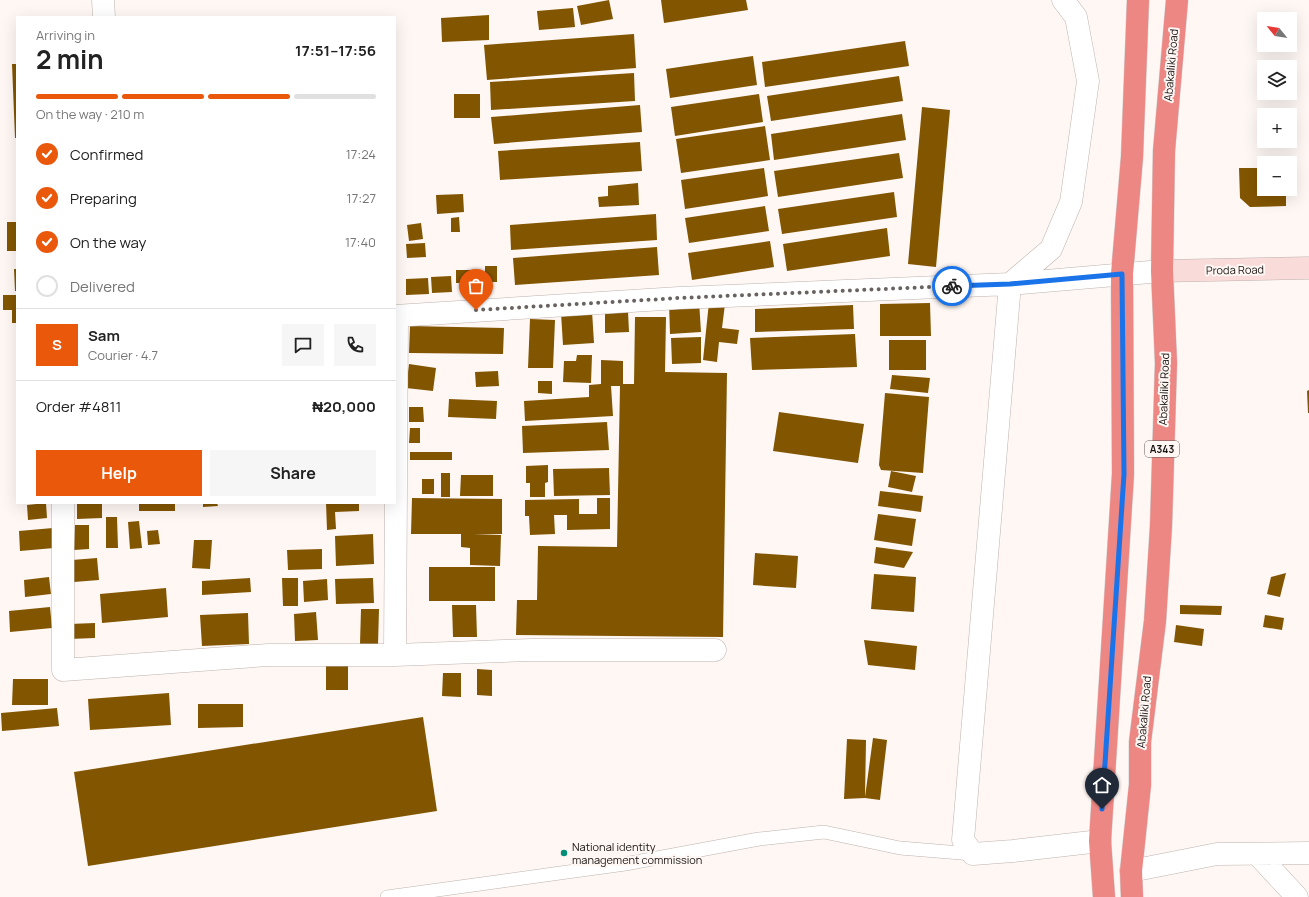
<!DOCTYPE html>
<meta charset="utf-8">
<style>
body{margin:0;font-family:Manrope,sans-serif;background:#f6f6f6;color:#222;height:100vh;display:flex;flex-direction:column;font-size:15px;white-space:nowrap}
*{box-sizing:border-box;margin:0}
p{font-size:13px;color:#767676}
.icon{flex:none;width:22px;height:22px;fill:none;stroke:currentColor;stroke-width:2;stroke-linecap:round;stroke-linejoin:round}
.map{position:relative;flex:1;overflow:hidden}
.panel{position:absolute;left:16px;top:16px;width:380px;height:488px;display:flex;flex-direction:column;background:#fff;border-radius:0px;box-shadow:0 4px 16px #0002}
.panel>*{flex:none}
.needle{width:26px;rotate:300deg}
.fabs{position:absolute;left:1257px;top:12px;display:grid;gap:8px}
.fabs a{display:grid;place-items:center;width:40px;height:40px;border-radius:0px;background:#fff;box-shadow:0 4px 16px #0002;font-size:20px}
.pin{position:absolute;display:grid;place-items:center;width:34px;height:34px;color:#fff;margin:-41px -17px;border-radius:50% 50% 50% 0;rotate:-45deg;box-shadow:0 0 4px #0007}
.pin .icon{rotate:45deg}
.courier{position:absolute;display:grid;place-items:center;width:40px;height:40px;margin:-20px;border:3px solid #1a73e8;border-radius:50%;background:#fff;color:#222;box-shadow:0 1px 5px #0007}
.head em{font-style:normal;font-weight:700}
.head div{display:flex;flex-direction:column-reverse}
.head{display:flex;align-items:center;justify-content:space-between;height:68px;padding:0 20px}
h1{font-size:26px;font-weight:700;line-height:30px}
.bar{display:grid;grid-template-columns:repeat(4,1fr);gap:6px 4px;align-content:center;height:48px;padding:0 20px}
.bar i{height:5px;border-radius:3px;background:#e0e0e0}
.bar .selected{background:#ea580c}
.bar p{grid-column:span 4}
.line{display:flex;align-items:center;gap:10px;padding:0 20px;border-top:1px solid #e0e0e0}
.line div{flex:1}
.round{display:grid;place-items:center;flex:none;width:42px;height:42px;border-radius:0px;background:#f6f6f6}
ol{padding:0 20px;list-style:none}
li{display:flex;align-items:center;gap:12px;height:44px}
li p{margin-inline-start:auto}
li .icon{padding:4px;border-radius:50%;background:#ea580c;color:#fff;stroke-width:4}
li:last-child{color:#767676}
li i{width:22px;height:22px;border:2px solid #e0e0e0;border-radius:50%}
.cta{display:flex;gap:8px;margin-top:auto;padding:8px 20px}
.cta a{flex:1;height:46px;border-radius:0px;background:#ea580c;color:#fff;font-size:16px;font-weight:700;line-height:46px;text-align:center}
.cta a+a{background:#f6f6f6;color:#222}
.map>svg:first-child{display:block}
.building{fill:#825500}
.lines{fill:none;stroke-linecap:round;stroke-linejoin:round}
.lane-casing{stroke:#bdb3af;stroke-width:14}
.street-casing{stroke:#bdb3af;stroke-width:23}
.secondary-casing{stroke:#bdb3af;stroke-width:23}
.highway-casing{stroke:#d5d5d4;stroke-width:23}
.lane{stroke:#fff;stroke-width:13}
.street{stroke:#fff;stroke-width:22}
.secondary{stroke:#f9dbda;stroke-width:22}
.highway{stroke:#ec8784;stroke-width:22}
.done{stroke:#686361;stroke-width:4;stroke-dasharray:0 7.2}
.route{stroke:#1a73e8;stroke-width:5}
.poi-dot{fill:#008e77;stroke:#fff7f3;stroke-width:1.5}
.labels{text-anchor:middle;stroke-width:4;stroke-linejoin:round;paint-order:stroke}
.shield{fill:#fff7f3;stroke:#5d5756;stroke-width:1}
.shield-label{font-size:10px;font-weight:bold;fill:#171312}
.street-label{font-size:11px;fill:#171312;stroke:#fff7f3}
.poi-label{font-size:11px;fill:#171312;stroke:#fff7f3;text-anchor:start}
</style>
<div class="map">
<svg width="1309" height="897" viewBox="0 0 1309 897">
<rect width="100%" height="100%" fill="#fff7f3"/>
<path class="building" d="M609 0 613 19 581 25 577 6Z
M661 0H746L748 10 664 23Z
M573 8 575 27 539 30 537 11Z
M489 15V40L442 42 441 18Z
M634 34 636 68 487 80 484 45Z
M905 41 909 66 765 87 762 62Z
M753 56 757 85 670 98 666 69Z
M12 64H17V138H15Z
M634 73 635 101 491 110 490 82Z
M899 76 903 101 771 121 767 96Z
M454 94H480V118H454Z
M759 94 763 122 675 136 671 107Z
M640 105 642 132 494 144 491 117Z
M922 107 950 110 936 267 908 264Z
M902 114 906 140 774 160 771 134Z
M765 126 770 160 681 173 676 139Z
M640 142 642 171 500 180 498 151Z
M899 153 903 178 778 197 774 171Z
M764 168 768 196 685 209 681 180Z
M1239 168H1264V189H1286V206L1250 207 1240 198Z
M638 183 639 205 599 207 598 197 608 196V186Z
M894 192 897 217 782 234 778 209Z
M463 194 464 212 437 214 436 195Z
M765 206 769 231 689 243 685 218Z
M656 214 657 240 511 250 510 225Z
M459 217 460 232H451V218Z
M7 222H17V251H7Z
M421 223 423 239 409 241 407 225Z
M887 228 890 256 787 271 783 244Z
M770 241 774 267 692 280 688 253Z
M425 243 426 257 407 258 406 244Z
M657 247 659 275 515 285 513 258Z
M485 266H497V282H485Z
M14 269H17V291H15Z
M456 270H471V283H456Z
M451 276 452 292 432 293 431 277Z
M428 278 429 294 406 295V279Z
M3 295H17V323H12V310H3Z
M699 301 701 332 670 334 669 303Z
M709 302 725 304 722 328 739 330 737 344 719 342 717 362 703 360Z
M930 303 931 336H880V304Z
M853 305 854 329 755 332V309Z
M592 311 594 343 563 345 561 313Z
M628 311 629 332 605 333V312Z
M635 317H666L665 372 727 373 723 637 516 635 517 600H537L538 546 617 547 620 386H611L613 416 525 421 524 401 589 397V385L601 384V360L623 361V384H634Z
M530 319 555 320 553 368H528Z
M410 326 504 328 503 354 409 353Z
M855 334 857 367 752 370 750 338Z
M701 337V363L672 364 671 338Z
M889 340H926V370H889Z
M577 355H592L591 383 563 382 564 361H576Z
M409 364 436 368 433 391 406 388Z
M498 371 499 386 476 387 475 372Z
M892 375 930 378 928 393 890 389Z
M538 381H552V394L538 393Z
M1309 390V413H1308L1307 391Z
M885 393 929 397 923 473 881 470 879 465Z
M449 399 497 401 496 419 448 417Z
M409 407H423L424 422H409Z
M779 412 864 424 858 463 773 451Z
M607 422 609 450 523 453 522 426Z
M410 428H420V443H409Z
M410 452H452V460H410Z
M548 465V482L545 483V497H530V483H526V466Z
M609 468 610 495 554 496 553 469Z
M891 471 916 476 912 492 888 487Z
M441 473H450V497H441Z
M461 475H493V496H460Z
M422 479H434V494H422Z
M880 491 923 496 921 512 878 506Z
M412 498 502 499V534H474L501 535 500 566 470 565V548L461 547V534H411Z
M597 498H610V529L567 530V515H554L555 534 530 535 529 516H525V500L579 499V514H597Z
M46 503 47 518 28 520 27 505Z
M77 503H102V518L77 519Z
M139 503H175V511H139Z
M203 503H217L218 506 203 507Z
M326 503H359V511L335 512 336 529 327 530Z
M878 514 916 519 912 546 874 540Z
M106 517H117L118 548H106Z
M139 521 142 548 130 549 128 522Z
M75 525H89V549L74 550Z
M53 528 54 548 20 551 19 531Z
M158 530 160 544 148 545 147 531Z
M373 534 374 564 336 566 335 536Z
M194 540H212L210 569 192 568Z
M876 547 913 552 904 568 874 563Z
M322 549V569L288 570 287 550Z
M755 553 798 556 796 588 753 585Z
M97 558 99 580 74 582 72 560Z
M429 567H495V601H429Z
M1286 573 1280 597 1267 594 1271 577Z
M874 574 916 577 914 612 871 609Z
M49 577 51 594 25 597 24 580Z
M250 578 251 592 202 595V581Z
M282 578H298V606H283Z
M373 578 374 603 336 604 335 579Z
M327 579 328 600 304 602 303 581Z
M166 588 168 617 102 623 100 594Z
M452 605H476L477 637H453Z
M1180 605 1222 606 1221 615 1180 614Z
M50 607 52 628 10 632 9 611Z
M361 609H379L378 645 360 644Z
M316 612 318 640 295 641 294 614Z
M248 613 249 644 202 646 200 615Z
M1265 615 1284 618 1282 630 1263 627Z
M95 623V638L69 639V624Z
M1176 625 1204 629 1202 646 1174 642Z
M864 640 917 646 915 670 868 665Z
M326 662H348V690H326Z
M477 669 492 670V696L477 695Z
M443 673H461V697L442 696Z
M13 679H48V705H12Z
M169 693 171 725 90 730 88 699Z
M198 704H243V727L198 728Z
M57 708 59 726 2 731 1 713Z
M423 717 437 811 88 866 74 772Z
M873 738 887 740 880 800 865 798 844 799 847 739 866 740 865 797Z"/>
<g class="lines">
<g class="lane-casing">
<path id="lane" d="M387 897 625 864 759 839 824 832 900 848 973 854"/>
</g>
<g class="street-casing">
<path id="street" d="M103 0 104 17
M1063 0 1076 17 1088 81 1071 202 1051 249 1010 284 963 840 973 854 1013 851 1100 841
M395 316 679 298 1010 284 1162 271
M63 503V670L268 655H395L531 650H715
M395 655 397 316
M1257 854 1297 897
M1131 871 1217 854 1309 853"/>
</g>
<g class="secondary-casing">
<path id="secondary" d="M1162 271 1309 268"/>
</g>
<g class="highway-casing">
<path id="highway" d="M1104 897 1100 841 1123 474 1122 274 1132 157 1138 0
M1132 897 1131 871 1140 785V742L1155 621 1161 526 1166 363 1162 271 1164 151 1177 0"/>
</g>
<use href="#lane" class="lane"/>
<use href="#street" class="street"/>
<use href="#secondary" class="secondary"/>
<use href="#highway" class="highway"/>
</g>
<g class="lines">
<path class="done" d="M476 310 679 298 952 286"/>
<path class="route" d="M952 286 1010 284 1122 274 1124 474 1102 809"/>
</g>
<circle class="poi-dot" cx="564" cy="853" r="4"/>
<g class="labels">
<rect class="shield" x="1145" y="441" width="34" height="16" rx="3"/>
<g class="shield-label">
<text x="1162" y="453">A343</text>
</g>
<g class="street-label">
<text transform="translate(1171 65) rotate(-85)" y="4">Abakaliki Road</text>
<text transform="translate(1235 270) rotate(-1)" y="4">Proda Road</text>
<text transform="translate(1164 389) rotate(-88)" y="4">Abakaliki Road</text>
<text transform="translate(1144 712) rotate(-85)" y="4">Abakaliki Road</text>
</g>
<g class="poi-label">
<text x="572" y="851">National identity<tspan x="572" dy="13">management commission</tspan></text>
</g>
</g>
</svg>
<div class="fabs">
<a><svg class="needle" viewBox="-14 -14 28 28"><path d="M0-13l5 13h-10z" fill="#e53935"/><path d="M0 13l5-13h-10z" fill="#767676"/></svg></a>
<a><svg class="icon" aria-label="layers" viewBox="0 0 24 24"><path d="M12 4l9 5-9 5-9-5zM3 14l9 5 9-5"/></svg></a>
<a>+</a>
<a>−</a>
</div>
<div class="pin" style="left:476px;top:310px;background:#ea580c"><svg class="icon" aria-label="bag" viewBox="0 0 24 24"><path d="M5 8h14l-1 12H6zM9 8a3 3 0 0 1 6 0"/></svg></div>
<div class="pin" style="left:1102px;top:809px;background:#1f2937"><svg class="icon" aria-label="home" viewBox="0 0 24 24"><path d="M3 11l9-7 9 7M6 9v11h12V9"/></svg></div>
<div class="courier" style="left:952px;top:286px"><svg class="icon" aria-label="bike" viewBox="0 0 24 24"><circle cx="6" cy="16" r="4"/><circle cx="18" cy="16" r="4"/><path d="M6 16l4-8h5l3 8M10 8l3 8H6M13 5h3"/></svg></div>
<section class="panel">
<div class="head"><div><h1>2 min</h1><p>Arriving in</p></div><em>17:51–17:56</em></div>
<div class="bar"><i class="selected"></i><i class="selected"></i><i class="selected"></i><i></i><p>On the way · 210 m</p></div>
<ol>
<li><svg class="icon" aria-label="check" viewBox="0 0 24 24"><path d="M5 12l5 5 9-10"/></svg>Confirmed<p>17:24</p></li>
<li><svg class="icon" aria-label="check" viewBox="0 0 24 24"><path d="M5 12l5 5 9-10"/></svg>Preparing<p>17:27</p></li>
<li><svg class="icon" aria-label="check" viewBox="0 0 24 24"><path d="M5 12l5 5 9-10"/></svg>On the way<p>17:40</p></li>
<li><i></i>Delivered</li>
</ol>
<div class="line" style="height:72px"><b class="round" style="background:#ea580c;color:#fff">S</b><div><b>Sam</b><p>Courier · 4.7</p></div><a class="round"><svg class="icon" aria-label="chat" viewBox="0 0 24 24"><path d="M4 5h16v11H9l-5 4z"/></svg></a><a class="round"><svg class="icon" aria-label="phone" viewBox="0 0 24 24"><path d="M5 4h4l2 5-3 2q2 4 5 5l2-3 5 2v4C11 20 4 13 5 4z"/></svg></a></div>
<div class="line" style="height:52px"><div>Order #4811</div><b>₦20,000</b></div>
<div class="cta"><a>Help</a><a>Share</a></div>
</section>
</div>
